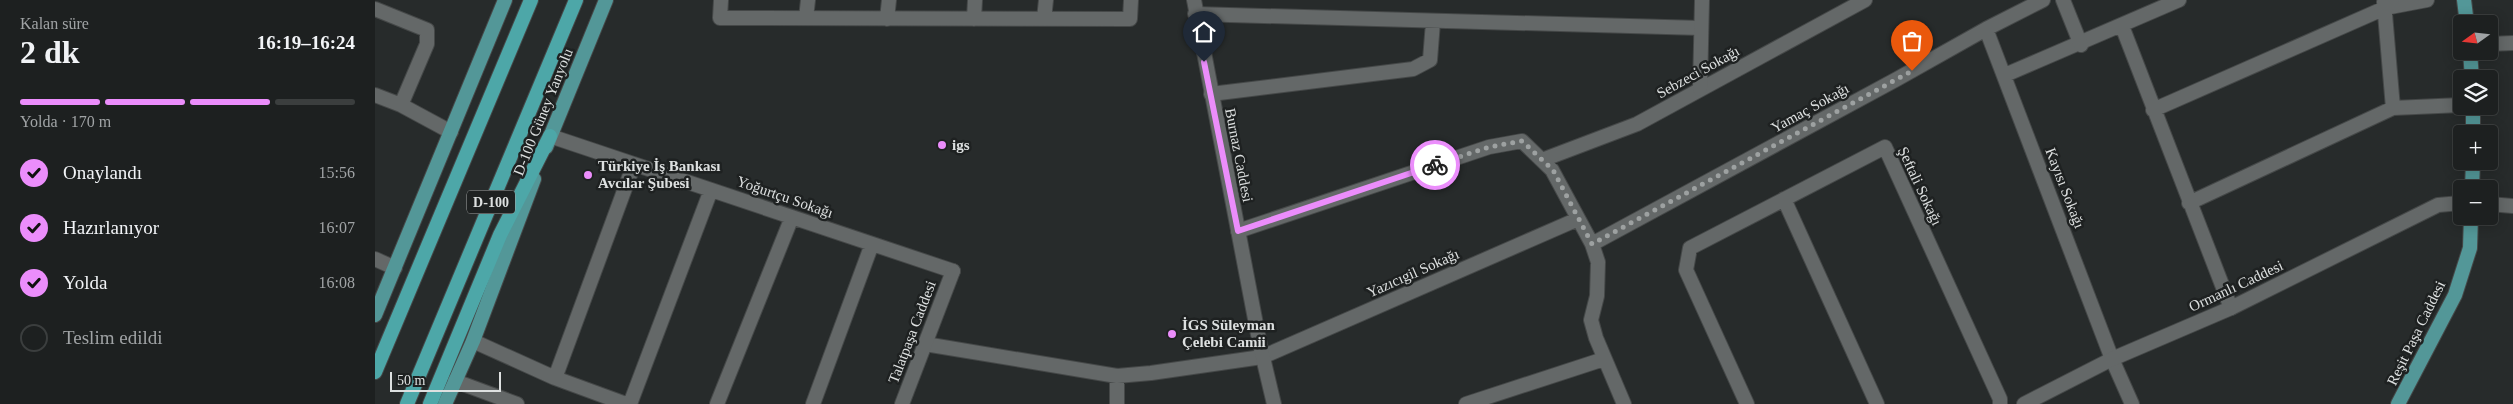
<!DOCTYPE html>
<html lang="tr">
<meta charset="utf-8">
<style>
body{margin:0;font-family:"Times New Roman",serif;background:#252829;color:#f1f3f6;height:100vh;display:flex;flex-direction:column;font-size:19px;white-space:nowrap}
*{box-sizing:border-box;margin:0}
p{font-size:16px;color:#a0a3a5}
.icon{flex:none;width:28px;height:28px;fill:none;stroke:currentColor;stroke-width:2;stroke-linecap:round;stroke-linejoin:round}
.map{position:relative;flex:1;overflow:hidden}
.details{display:flex;flex-direction:column;background:#1d2020;width:375px}
.details>*{flex:none}
.needle{width:32px;rotate:255deg}
.tools{position:absolute;left:2078px;top:15px;display:grid;gap:10px}
.tools a{display:grid;place-items:center;width:45px;height:45px;border-radius:5px;background:#1d2020;box-shadow:0 2px 12px #0003,0 0 0 1px #3b3e3e;font-size:25px}
.scale{position:absolute;left:15px;bottom:12px;width:111px;box-sizing:border-box;padding-left:5px;border:2px solid #dde0e0;border-top:0;font-size:14px;line-height:18px;white-space:nowrap;color:#dde0e0;-webkit-text-stroke:4px #1e2121;paint-order:stroke}
.pin{position:absolute;display:grid;place-items:center;width:42px;height:42px;color:#fff;margin:-51px -21px;border-radius:50% 50% 50% 0;rotate:-45deg;box-shadow:0 0 5px #0007}
.pin .icon{rotate:45deg}
.courier{position:absolute;display:grid;place-items:center;width:50px;height:50px;margin:-25px;border:4px solid #eb8dfb;border-radius:50%;background:#fff;color:#222;box-shadow:0 1px 6px #0007}
.headline em{font-style:normal;font-weight:700}
.headline div{display:flex;flex-direction:column-reverse}
.headline{display:flex;align-items:center;justify-content:space-between;height:85px;padding:0 20px}
h1{font-size:32px;font-weight:700;line-height:38px}
.bar{display:grid;grid-template-columns:repeat(4,1fr);gap:8px 5px;align-content:center;height:60px;padding:0 20px}
.bar i{height:6px;border-radius:4px;background:#3b3e3e}
.bar .active{background:#eb8dfb}
.bar p{grid-column:span 4}
ol{padding:0 20px;list-style:none}
li{display:flex;align-items:center;gap:15px;height:55px}
li p{margin-inline-start:auto}
li .icon{padding:5px;border-radius:50%;background:#eb8dfb;color:#111;stroke-width:4}
li:last-child{color:#a0a3a5}
li i{width:28px;height:28px;border:2px solid #3b3e3e;border-radius:50%}
main{display:flex;flex:1;min-height:0}
.map>svg:first-child{display:block}
.lines{fill:none;stroke-linecap:round;stroke-linejoin:round}
.minor-casing{stroke:#454848;stroke-width:16}
.tertiary-casing{stroke:#454848;stroke-width:16}
.secondary-casing{stroke:#454848;stroke-width:16}
.primary-casing{stroke:#454848;stroke-width:16}
.trunk-casing{stroke:#454848;stroke-width:16}
.minor{stroke:#646868;stroke-width:14}
.tertiary{stroke:#646868;stroke-width:14}
.secondary{stroke:#646868;stroke-width:14}
.primary{stroke:#539798;stroke-width:14}
.trunk{stroke:#4da7a8;stroke-width:14}
.done{stroke:#9da1a1;stroke-width:5;stroke-dasharray:0 9}
.route{stroke:#eb8dfb;stroke-width:6}
.poi-dot{fill:#eb8dfb;stroke:#1e2121;stroke-width:2}
.labels{text-anchor:middle;stroke-width:5;stroke-linejoin:round;paint-order:stroke}
.shield{fill:#1e2121;stroke:#a4a7a7;stroke-width:1}
.shield-label{font-size:14px;font-weight:bold;fill:#dde0e0}
.street-label{font-size:15px;fill:#dde0e0;stroke:#1e2121}
.poi-label{font-size:15px;font-weight:bold;fill:#dde0e0;stroke:#1e2121;text-anchor:start}
</style>
<main>
<section class="details">
<div class="headline"><div><h1>2 dk</h1><p>Kalan süre</p></div><em>16:19–16:24</em></div>
<div class="bar"><i class="active"></i><i class="active"></i><i class="active"></i><i></i><p>Yolda · 170 m</p></div>
<ol>
<li><svg class="icon" aria-label="check" viewBox="0 0 24 24"><path d="M5 12l5 5 9-10"/></svg>Onaylandı<p>15:56</p></li>
<li><svg class="icon" aria-label="check" viewBox="0 0 24 24"><path d="M5 12l5 5 9-10"/></svg>Hazırlanıyor<p>16:07</p></li>
<li><svg class="icon" aria-label="check" viewBox="0 0 24 24"><path d="M5 12l5 5 9-10"/></svg>Yolda<p>16:08</p></li>
<li><i></i>Teslim edildi</li>
</ol>
</section>
<div class="map">
<svg width="2138" height="404" viewBox="0 0 2138 404">
<rect width="100%" height="100%" fill="#272b2b"/>
<g class="lines">
<g class="minor-casing">
<path id="minor" d="M346 0 345 18 755 19 756 0
M2009 2 2018 108
M0 9 52 30V44L26 105
M820 14 1326 28
M431 18 433 0
M512 19 514 0
M599 19 600 0
M669 19 671 0
M1747 26 1856 308
M1611 29 1737 359 1757 404
M2114 44 2138 43
M1630 75 1804 0
M836 94 1038 69 1055 60 1058 22
M0 95 26 105 76 132
M1778 110 2010 8 2052 0
M175 136 578 271
M1167 160 1262 124 1490 0
M1409 199 1502 404
M1814 203 2018 108 2086 105
M2114 204 2138 206
M863 231 1114 147 1147 141 1177 170 1217 244 1223 262 1222 296 1216 320 1221 338 1249 404
M1217 244 1522 79 1611 29 1668 0
M0 259 20 268
M98 341 180 378 251 404
M550 344 742 376 776 373 887 357 1203 219
M180 378 259 164
M80 381 142 404
M255 404 336 190
M342 404 417 217
M438 404 497 244
M742 404V376
M1091 404 1229 359
M1372 404 1311 270 1315 248 1510 147 1625 399V404"/>
</g>
<g class="tertiary-casing">
<path id="tertiary" d="M1688 0 1706 45"/>
</g>
<g class="secondary-casing">
<path id="secondary" d="M819 0 885 345 899 404
M1325 89 1327 0
M527 404 578 271
M1649 404 1737 359 1856 308 2063 205 2086 203"/>
</g>
<g class="primary-casing">
<path id="primary" d="M2089 0 2092 24
M2095 51 2097 79
M2098 106V134
M171 147 231 0
M2097 189 2098 161
M0 315 130 0
M70 404 98 341 159 179
M2023 404 2080 295 2095 248 2096 216"/>
</g>
<g class="trunk-casing">
<path id="trunk" d="M0 372 156 0
M32 404 201 0
M55 404 125 235 175 136"/>
</g>
<use href="#minor" class="minor"/>
<use href="#tertiary" class="tertiary"/>
<use href="#secondary" class="secondary"/>
<use href="#primary" class="primary"/>
<use href="#trunk" class="trunk"/>
</g>
<g class="lines">
<path class="done" d="M1060 165 1114 147 1147 141 1178 170 1217 244 1537 71"/>
<path class="route" d="M829 62 863 231 1060 165"/>
</g>
<g class="poi-dot">
<circle cx="567" cy="145" r="5"/>
<circle cx="213" cy="175" r="5"/>
<circle cx="797" cy="334" r="5"/>
</g>
<g class="labels">
<rect class="shield" x="92" y="190.5" width="48" height="23" rx="4"/>
<g class="shield-label">
<text x="116" y="207">D-100</text>
</g>
<g class="street-label">
<text transform="translate(1323 72) rotate(-29)" y="5">Sebzeci Sokağı</text>
<text transform="translate(1435 108) rotate(-29)" y="5">Yamaç Sokağı</text>
<text transform="translate(168 112) rotate(-68)" y="5">D-100 Güney Yanyolu</text>
<text transform="translate(864 155) rotate(79)" y="5">Burnaz Caddesi</text>
<text transform="translate(1545 186) rotate(65)" y="5">Şeftali Sokağı</text>
<text transform="translate(1690 188) rotate(69)" y="5">Kayısı Sokağı</text>
<text transform="translate(410 197) rotate(19)" y="5">Yoğurtçu Sokağı</text>
<text transform="translate(1038 273) rotate(-24)" y="5">Yazıcıgil Sokağı</text>
<text transform="translate(1861 286) rotate(-25)" y="5">Ormanlı Caddesi</text>
<text transform="translate(537 332) rotate(-69)" y="5">Talatpaşa Caddesi</text>
<text transform="translate(2041 333) rotate(-64)" y="5">Reşit Paşa Caddesi</text>
</g>
<g class="poi-label">
<text x="577" y="150">igs</text>
<text x="223" y="171">Türkiye İş Bankası<tspan x="223" dy="17">Avcılar Şubesi</tspan></text>
<text x="807" y="330">İGS Süleyman<tspan x="807" dy="17">Çelebi Camii</tspan></text>
</g>
</g>
</svg>
<div class="tools">
<a><svg class="needle" viewBox="-14 -14 28 28"><path d="M0-13l5 13h-10z" fill="#e53935"/><path d="M0 13l5-13h-10z" fill="#a0a3a5"/></svg></a>
<a><svg class="icon" aria-label="layers" viewBox="0 0 24 24"><path d="M12 4l9 5-9 5-9-5zM3 14l9 5 9-5"/></svg></a>
<a>+</a>
<a>−</a>
</div>
<div class="scale">50 m</div>
<div class="pin" style="left:1537px;top:71px;background:#ea580c"><svg class="icon" aria-label="bag" viewBox="0 0 24 24"><path d="M5 8h14l-1 12H6zM9 8a3 3 0 0 1 6 0"/></svg></div>
<div class="pin" style="left:829px;top:62px;background:#1f2937"><svg class="icon" aria-label="home" viewBox="0 0 24 24"><path d="M3 11l9-7 9 7M6 9v11h12V9"/></svg></div>
<div class="courier" style="left:1060px;top:165px"><svg class="icon" aria-label="bike" viewBox="0 0 24 24"><circle cx="6" cy="16" r="4"/><circle cx="18" cy="16" r="4"/><path d="M6 16l4-8h5l3 8M10 8l3 8H6M13 5h3"/></svg></div>
</div>
</main>
